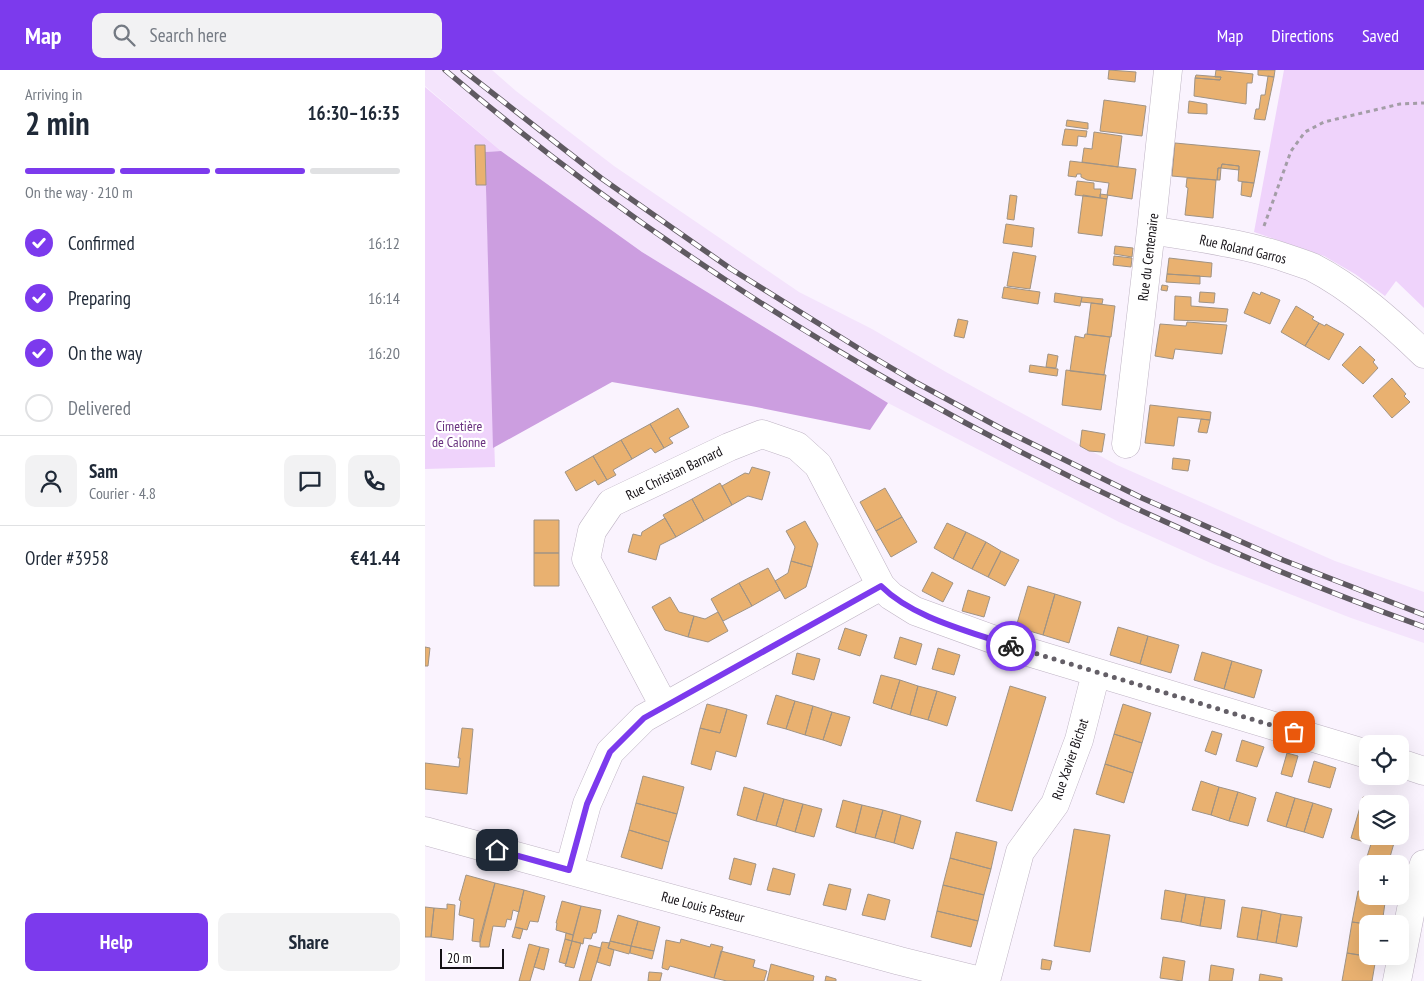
<!DOCTYPE html>
<meta charset="utf-8">
<style>
body{margin:0;font-family:"PT Sans Narrow",sans-serif;background:#f2f2f3;color:#1f2937;height:100vh;display:flex;flex-direction:column;font-size:19px;white-space:nowrap}
*{box-sizing:border-box;margin:0}
p{font-size:16px;color:#747a83}
.icon{flex:none;width:28px;height:28px;fill:none;stroke:currentColor;stroke-width:2;stroke-linecap:round;stroke-linejoin:round}
.map{position:relative;flex:1;overflow:hidden}
.sheet{display:flex;flex-direction:column;background:#fff;width:425px}
.sheet>*{flex:none}
.fabs{position:absolute;left:934px;top:665px;display:grid;gap:10px}
.fabs a{display:grid;place-items:center;width:50px;height:50px;border-radius:10px;background:#fff;box-shadow:0 5px 20px #0002;font-size:25px}
.scale{position:absolute;left:15px;bottom:12px;width:64px;box-sizing:border-box;padding-left:5px;border:2px solid #141015;border-top:0;font-size:14px;line-height:18px;white-space:nowrap;color:#141015;-webkit-text-stroke:4px #fff;paint-order:stroke}
.pin{position:absolute;display:grid;place-items:center;width:42px;height:42px;color:#fff;margin:-21px;border-radius:10px;box-shadow:0 2px 8px #0006}
.courier{position:absolute;display:grid;place-items:center;width:50px;height:50px;margin:-25px;border:4px solid #7c3aed;border-radius:50%;background:#fff;color:#222;box-shadow:0 1px 6px #0007}
.head em{font-style:normal;font-weight:600}
.head div{display:flex;flex-direction:column-reverse}
.head{display:flex;align-items:center;justify-content:space-between;height:85px;padding:0 25px}
h1{font-size:32px;font-weight:600;line-height:38px}
.bar{display:grid;grid-template-columns:repeat(4,1fr);gap:8px 5px;align-content:center;height:60px;padding:0 25px}
.bar i{height:6px;border-radius:4px;background:#e0e1e3}
.bar .selected{background:#7c3aed}
.bar p{grid-column:span 4}
.line{display:flex;align-items:center;gap:12px;padding:0 25px;border-top:1px solid #e0e1e3}
.line div{flex:1}
.round{display:grid;place-items:center;flex:none;width:52px;height:52px;border-radius:10px;background:#f2f2f3}
ol{padding:0 25px;list-style:none}
li{display:flex;align-items:center;gap:15px;height:55px}
li p{margin-inline-start:auto}
li .icon{padding:5px;border-radius:50%;background:#7c3aed;color:#fff;stroke-width:4}
li:last-child{color:#747a83}
li i{width:28px;height:28px;border:2px solid #e0e1e3;border-radius:50%}
.action{display:flex;gap:10px;margin-top:auto;padding:10px 25px}
.action a{flex:1;height:58px;border-radius:10px;background:#7c3aed;color:#fff;font-size:20px;font-weight:600;line-height:58px;text-align:center}
.action a+a{background:#f2f2f3;color:#1f2937}
header{display:flex;align-items:center;gap:30px;box-sizing:border-box;height:70px;padding:0 25px;background:#7c3aed;color:#fff}
header strong{font-size:24px}
nav{display:flex;gap:28px;margin-inline-start:auto;font-size:18px}
.search{width:350px;height:45px;background:#f2f2f3;display:flex;align-items:center;gap:12px;box-sizing:border-box;padding:0 18px;border-radius:10px;color:#747a83;font-size:19px}
main{display:flex;flex:1;min-height:0}
.map>svg:first-child{display:block}
.built{fill:#f4e4fc}
.green{fill:#efd3fb}
.forest{fill:#cc9ee0}
.building{fill:#e9b170;stroke:#a09384}
.lines{fill:none;stroke-linecap:round;stroke-linejoin:round}
.minor-casing{stroke:#bfb4c4;stroke-width:29}
.path{stroke:#a39da6;stroke-width:3;stroke-dasharray:4 4;stroke-linecap:butt}
.minor{stroke:#fff;stroke-width:28}
.rail-casing{stroke:#5f5a61;stroke-width:5.5}
.rail{stroke:#fff;stroke-width:4;stroke-dasharray:11;stroke-linecap:butt}
.done{stroke:#645f67;stroke-width:5;stroke-dasharray:0 9}
.route{stroke:#7c3aed;stroke-width:6}
.labels{text-anchor:middle;stroke-width:4.5;stroke-linejoin:round;paint-order:stroke}
.street-label{font-size:14px;fill:#141015;stroke:#fff}
.park-label{font-size:14px;fill:#69317f;stroke:#fff}
</style>
<header>
<strong>Map</strong>
<div class="search"><svg class="icon" aria-label="search" viewBox="0 0 24 24"><circle cx="10" cy="10" r="6"/><path d="M15 15l6 6"/></svg>Search here</div>
<nav><a>Map</a><a>Directions</a><a>Saved</a></nav>
</header>
<main>
<section class="sheet">
<div class="head"><div><h1>2 min</h1><p>Arriving in</p></div><em>16:30–16:35</em></div>
<div class="bar"><i class="selected"></i><i class="selected"></i><i class="selected"></i><i></i><p>On the way · 210 m</p></div>
<ol>
<li><svg class="icon" aria-label="check" viewBox="0 0 24 24"><path d="M5 12l5 5 9-10"/></svg>Confirmed<p>16:12</p></li>
<li><svg class="icon" aria-label="check" viewBox="0 0 24 24"><path d="M5 12l5 5 9-10"/></svg>Preparing<p>16:14</p></li>
<li><svg class="icon" aria-label="check" viewBox="0 0 24 24"><path d="M5 12l5 5 9-10"/></svg>On the way<p>16:20</p></li>
<li><i></i>Delivered</li>
</ol>
<div class="line" style="height:90px"><a class="round"><svg class="icon" aria-label="person" viewBox="0 0 24 24"><circle cx="12" cy="8" r="4"/><path d="M4 21q1-7 8-7t8 7"/></svg></a><div><b>Sam</b><p>Courier · 4.8</p></div><a class="round"><svg class="icon" aria-label="chat" viewBox="0 0 24 24"><path d="M4 5h16v11H9l-5 4z"/></svg></a><a class="round"><svg class="icon" aria-label="phone" viewBox="0 0 24 24"><path d="M5 4h4l2 5-3 2q2 4 5 5l2-3 5 2v4C11 20 4 13 5 4z"/></svg></a></div>
<div class="line" style="height:65px"><div>Order #3958</div><b>€41.44</b></div>
<div class="action"><a>Help</a><a>Share</a></div>
</section>
<div class="map">
<svg width="999" height="911" viewBox="0 0 999 911">
<rect width="100%" height="100%" fill="#faf3fe"/>
<path class="built" d="M0 0H67L91 21 189 96 374 222 447 259 521 302 692 395 910 491 999 522V573L926 548 788 494 694 452 463 333 217 182 76 81 0 16Z"/>
<path class="green" d="M859 0H999V238L971 211 960 226 930 204 899 186 829 162Z
M0 17 76 81 60 82 70 397 0 399Z"/>
<path class="forest" d="M76 81 217 182 463 333 445 360 326 336 187 312 68 378 60 82Z"/>
<path class="building" d="M684 0 711 2 710 12 683 9Z
M791 0 828 4 827 13H822L821 34 769 26 770 8 795 10 796 7H790Z
M833 0H850L849 7 833 5Z
M771 5 796 7 795 10 770 8Z
M843 6 849 7 840 50 829 49 831 39H834L836 25H840Z
M679 30 721 36 717 66 675 61Z
M764 31 782 34V44L763 43Z
M642 50 663 53V59L641 56Z
M640 59 662 61 661 67 653 66 652 76 637 75Z
M669 62 697 66 693 97 657 92 659 78 667 79Z
M750 73 835 81 829 113 813 111 814 96 797 94 796 98H793L792 110 747 106Z
M50 75H60L61 115H51Z
M645 91 711 99 707 129 682 125 684 113 662 110 656 107V104H652L651 107 643 106Z
M797 94 814 96V100L796 98Z
M793 98H796L795 110H792Z
M762 108 791 110 788 148 760 145 763 118 761 117Z
M652 111 669 113V119H676L675 128 650 125Z
M817 112 829 113 826 127 816 125Z
M675 124 683 125 682 129 675 128Z
M585 125 592 126 589 150 582 149Z
M658 125 682 129 677 166 653 163Z
M581 154 609 158 607 177 578 173Z
M690 176 708 178 707 187 689 184Z
M588 182 611 186 605 219 582 216Z
M689 186 707 188 706 197 688 195Z
M744 188 787 193 786 207 742 204Z
M742 204 775 206V214L741 212Z
M737 215 743 216 742 221 736 220Z
M579 217 615 222 613 234 577 228Z
M775 222 790 223 789 233 774 232Z
M828 222 835 225 836 222 855 230 845 254 819 243Z
M630 223 657 227 655 236 629 232Z
M750 226 766 227V236L803 239 801 252 749 250Z
M657 227 678 229 677 234 656 232Z
M666 233 690 236 686 267 662 264Z
M871 236 889 247 887 249 894 253 880 276 856 262Z
M533 249 543 251 539 268 529 266Z
M762 252 802 255 797 284 750 279 748 289 730 286 735 254 761 256Z
M894 253 900 256 901 254 919 264 904 290 880 276Z
M660 264 685 267 679 305 645 301 650 266 659 268Z
M935 276 950 290 948 292 953 298 938 314 917 295Z
M623 284 633 286 631 298 621 297Z
M605 295 633 299 632 306 604 302Z
M641 300 681 305 676 340 637 335Z
M967 308 981 324 979 326 985 332 967 348 948 326Z
M725 335 786 342 785 350 753 347 749 376 720 373Z
M253 338 264 357 244 368 248 373 239 378 225 354Z
M776 349 785 350 782 363 773 362Z
M225 354 239 378 230 383 226 378 207 389 196 370Z
M657 360 680 364 677 382 664 381 655 376Z
M196 370 207 389 188 400 191 405 182 410 168 386Z
M168 386 182 410 173 415 170 410 151 421 140 402Z
M748 388 765 390 763 401 747 399Z
M327 397 345 402 337 430 323 426 307 435 297 416 320 403 324 404Z
M295 413 307 435 279 451 267 429Z
M460 418 477 447 451 461 435 432Z
M267 429 279 451 251 467 238 445Z
M477 447 492 472 466 487 451 461Z
M240 448 251 467 235 475 231 490 203 482 208 464 216 466 217 462Z
M109 450H134V483H109Z
M380 451 393 474 387 497 366 491 370 477 361 461Z
M522 453 541 462 528 489 509 478Z
M541 462 561 472 547 499 528 489Z
M561 472 576 481 563 507 547 499Z
M576 481 594 490 580 516 563 507Z
M109 483H134V516H109Z
M366 491 387 497 381 517 360 529 350 511 363 503Z
M343 498 355 520 327 536 314 513Z
M507 502 528 513 518 532 497 521Z
M314 513 327 536 298 551 286 529Z
M603 516 630 524 618 565 591 557Z
M543 520 565 527 559 547 537 541Z
M630 524 656 532 644 573 618 565Z
M245 527 254 542 269 546 263 567 240 560 227 537Z
M293 542 303 561 283 572 263 567 269 546 280 549Z
M693 557 723 566 715 594 685 585Z
M420 558 442 565 435 586 413 579Z
M723 566 754 575 746 603 715 594Z
M475 567 497 574 491 595 469 588Z
M0 577 5 578 3 596H0Z
M513 578 535 585 529 605 507 599Z
M777 582 807 591 799 619 769 610Z
M372 583 395 589 389 610 367 604Z
M807 591 837 600 829 628 799 619Z
M456 605 475 610 466 639 448 633Z
M475 610 493 616 485 645 466 639Z
M493 616 512 621 503 650 485 645Z
M585 616 621 627 587 741 551 731Z
M512 621 531 627 522 656 503 650Z
M351 625 370 631 361 659 342 654Z
M370 631 388 636 380 665 361 659Z
M282 634 302 639 295 663 275 658Z
M698 634 726 643 717 673 689 664Z
M388 636 407 642 398 670 380 665Z
M302 639 322 645 311 687 291 681 286 700 266 694 275 658 295 663Z
M407 642 425 647 416 676 398 670Z
M37 658 48 659 42 724 0 719V693L34 697 35 688H33Z
M787 661 797 664 791 685 780 681Z
M689 664 717 673 708 703 680 694Z
M817 670 839 677 832 697 811 691Z
M862 683 873 686 867 707 856 704Z
M889 691 911 698 905 718 883 712Z
M680 694 708 703 699 733 671 724Z
M218 706 259 717 252 744 211 733Z
M776 711 794 717 786 745 767 740Z
M319 717 339 723 331 751 312 745Z
M794 717 813 722 804 751 786 745Z
M813 722 831 728 823 756 804 751Z
M851 722 870 728 861 757 842 751Z
M339 723 359 729 351 756 331 751Z
M938 727 959 733 942 734V766H971L963 794 940 793 946 774 926 768Z
M870 728 888 733 879 762 861 757Z
M359 729 378 734 370 762 351 756Z
M418 730 437 735 430 763 411 757Z
M211 733 252 744 244 772 204 760Z
M888 733 907 739 898 768 879 762Z
M378 734 397 739 389 767 370 762Z
M437 735 458 740 450 768 430 763Z
M975 738 979 739 975 753Z
M458 740 476 745 469 773 450 768Z
M476 745 496 751 488 779 469 773Z
M649 759 685 765 665 882 629 876Z
M204 760 244 772 237 799 196 787Z
M531 762 572 772 566 799 525 788Z
M309 788 331 794 326 815 304 809Z
M525 788 566 799 559 825 518 815Z
M348 798 370 804 365 825 342 820Z
M41 805 70 813 55 872 47 871 49 849 34 845 36 831 34 830Z
M70 813 99 820 94 842 88 840 86 850 82 849 80 857 68 856 64 877H55V867Z
M404 814 426 819 421 840 398 835Z
M518 815 559 825 553 851 512 841Z
M99 820 120 826 113 852 105 851 102 860 90 857Z
M740 820 761 824 756 852 736 849Z
M933 821 942 822V826H961L957 854H942L927 852Z
M443 824 465 830 460 850 437 845Z
M761 824 780 827 775 856 756 852Z
M780 827 800 830 796 859 775 856Z
M137 831 156 836 148 865 131 860 132 853H131Z
M22 834 30 835 28 870 6 867 9 838 22 839Z
M156 836 176 840 171 863H168L166 869 159 868 158 874 147 871Z
M0 837 9 838 6 867H0Z
M817 837 837 840 832 870 812 867Z
M837 840 856 844 851 873 832 870Z
M512 841 553 851 546 877 506 867Z
M856 844 877 847 872 877 851 873Z
M193 845 213 851 206 876 185 871Z
M213 851 235 857 229 881 206 876Z
M927 852 942 854V886L922 883Z
M90 857 98 859 95 869 87 867Z
M141 863 148 865 147 871 140 869Z
M140 869 147 871 141 894 134 892Z
M256 869 285 877 286 874 298 877 289 908 245 896 243 900 237 898 241 870 255 873Z
M147 871 156 873 149 898 140 896Z
M185 871 206 876 204 884 183 878Z
M177 872 185 873 183 878 189 880 185 896 172 892Z
M104 874 115 877 105 911H94Z
M164 875 176 878 166 911H154Z
M206 876 229 881 227 889 205 883Z
M115 877 124 879 119 900 109 897Z
M296 881 330 890 328 897 342 901 339 911H302L289 908Z
M922 883 951 888 947 911H917Z
M738 887 760 891 757 911 735 908Z
M617 889 627 891 625 900 616 899Z
M346 894 389 906 388 911H342Z
M786 895 809 899 807 911H784Z
M224 902 237 903 235 911H223Z
M835 904 857 908V911H834Z
M401 906 411 909V911H400Z"/>
<g class="lines">
<g class="minor-casing">
<path id="minor" d="M726 160C772 168 818 173 861 188 870 191 879 194 887 197 928 218 966 252 999 284
M701 374 726 160 743 0
M239 636 161 489 167 461 186 433 304 377 337 364 372 376 393 395 456 516 466 526 490 541 600 581 942 684
M975 693 999 701
M0 761 475 891 556 911
M144 800 162 734 185 682 219 648 456 516
M561 911 595 782 630 734 654 670 671 603
M972 911 989 824 999 794"/>
</g>
<path class="path" d="M839 156 866 81 880 62 899 52 975 34 999 33"/>
<use href="#minor" class="minor"/>
<g class="rail-casing">
<path id="rail" d="M20 0C307 244 645 429 999 557
M38 0 176 108 306 199 441 283 492 313 577 359 717 428 858 490 999 545"/>
</g>
<use href="#rail" class="rail"/>
</g>
<g class="lines">
<path class="done" d="M586 576 869 662"/>
<path class="route" d="M72 780 144 800 162 734 185 682 219 648 456 516C488 548 544 561 586 576"/>
</g>
<g class="labels">
<g class="street-label">
<text transform="translate(818 179) rotate(13)" y="5">Rue Roland Garros</text>
<text transform="translate(723 187) rotate(-83)" y="5">Rue du Centenaire</text>
<text transform="translate(249 403) rotate(-26)" y="5">Rue Christian Barnard</text>
<text transform="translate(645 689) rotate(-71)" y="5">Rue Xavier Bichat</text>
<text transform="translate(278 837) rotate(15)" y="5">Rue Louis Pasteur</text>
</g>
<g class="park-label">
<text x="34" y="361">Cimetière<tspan x="34" dy="16">de Calonne</tspan></text>
</g>
</g>
</svg>
<div class="fabs">
<a><svg class="icon" aria-label="locate" viewBox="0 0 24 24"><circle cx="12" cy="12" r="6"/><path d="M12 2v4M12 18v4M2 12h4M18 12h4"/></svg></a>
<a><svg class="icon" aria-label="layers" viewBox="0 0 24 24"><path d="M12 4l9 5-9 5-9-5zM3 14l9 5 9-5"/></svg></a>
<a>+</a>
<a>−</a>
</div>
<div class="scale">20 m</div>
<div class="pin" style="left:869px;top:662px;background:#ea580c"><svg class="icon" aria-label="bag" viewBox="0 0 24 24"><path d="M5 8h14l-1 12H6zM9 8a3 3 0 0 1 6 0"/></svg></div>
<div class="pin" style="left:72px;top:780px;background:#1f2937"><svg class="icon" aria-label="home" viewBox="0 0 24 24"><path d="M3 11l9-7 9 7M6 9v11h12V9"/></svg></div>
<div class="courier" style="left:586px;top:576px"><svg class="icon" aria-label="bike" viewBox="0 0 24 24"><circle cx="6" cy="16" r="4"/><circle cx="18" cy="16" r="4"/><path d="M6 16l4-8h5l3 8M10 8l3 8H6M13 5h3"/></svg></div>
</div>
</main>
